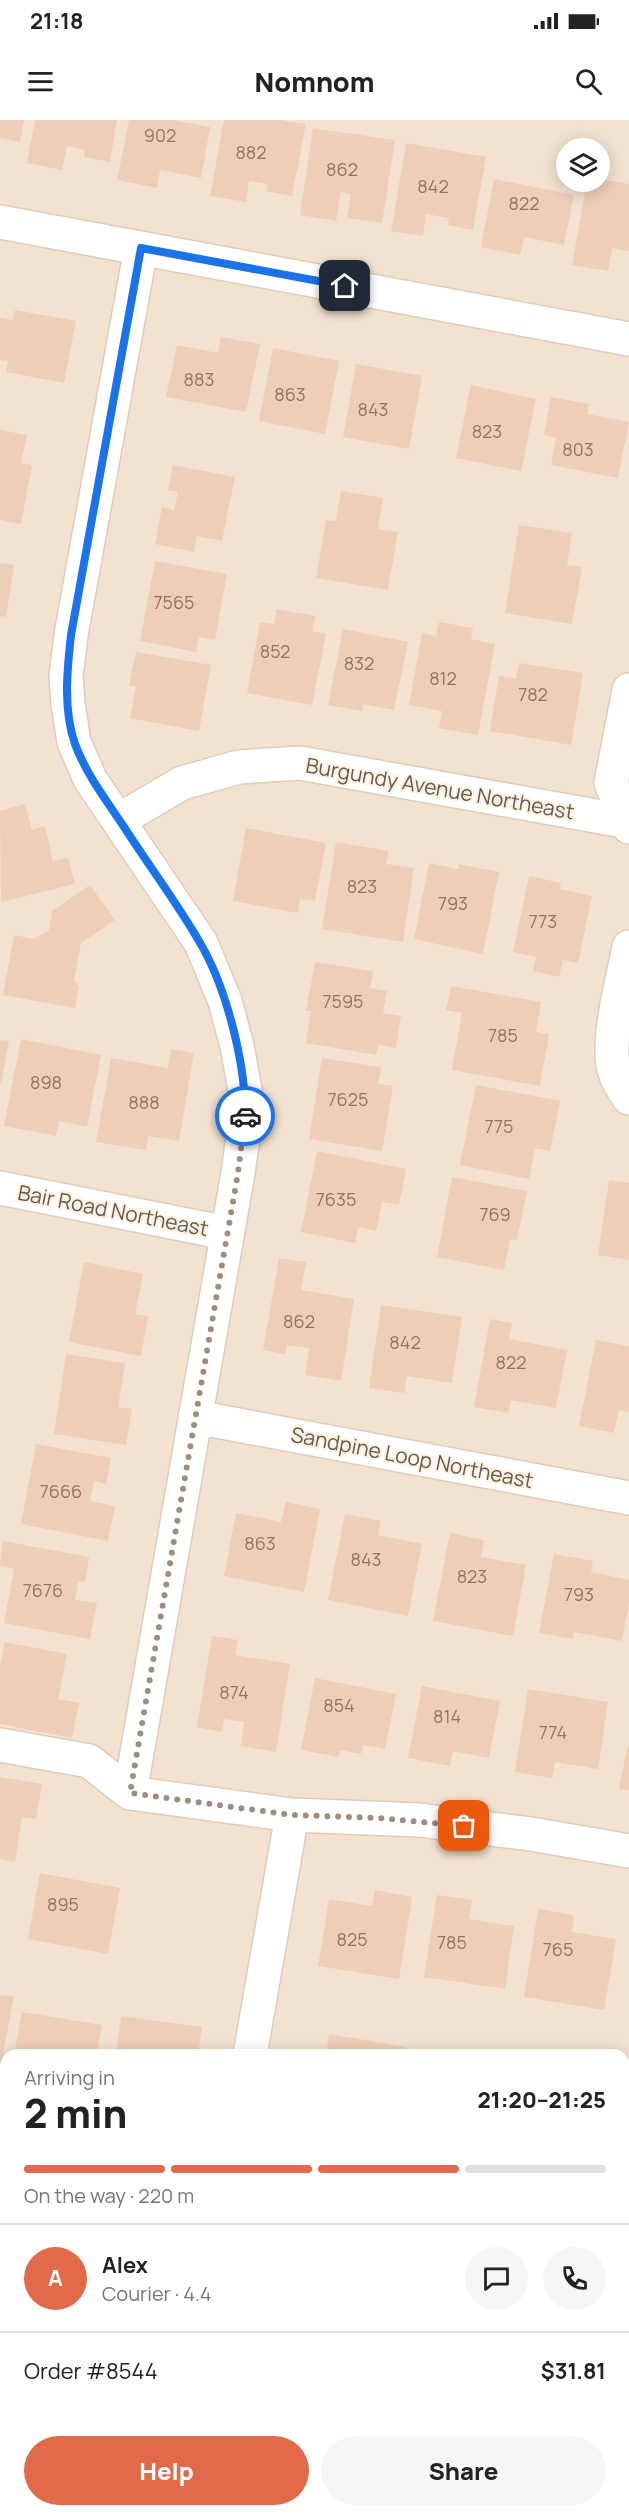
<!DOCTYPE html>
<meta charset="utf-8">
<style>
body{margin:0;font-family:Manrope,sans-serif;background:#f6f6f6;color:#222;height:100vh;display:flex;flex-direction:column;font-size:22px;white-space:nowrap}
*{box-sizing:border-box;margin:0}
p{font-size:20px;color:#767676}
.icon{flex:none;width:33px;height:33px;fill:none;stroke:currentColor;stroke-width:2;stroke-linecap:round;stroke-linejoin:round}
.map{position:relative;flex:1;overflow:hidden}
.side{position:absolute;left:0px;top:1929px;width:630px;height:468px;display:flex;flex-direction:column;background:#fff;border-radius:18px 18px 0 0;box-shadow:0 3px 15px #0003}
.side>*{flex:none}
.controls{position:absolute;left:556px;top:18px;display:grid;gap:12px}
.controls a{display:grid;place-items:center;width:54px;height:54px;border-radius:50%;background:#fff;box-shadow:0 3px 15px #0003;font-size:30px}
.pin{position:absolute;display:grid;place-items:center;width:51px;height:51px;color:#fff;margin:-26px;border-radius:12px;box-shadow:0 3px 9px #0006}
.courier{position:absolute;display:grid;place-items:center;width:60px;height:60px;margin:-30px;border:4px solid #1a73e8;border-radius:50%;background:#fff;color:#222;box-shadow:0 2px 8px #0007}
.summary em{font-style:normal;font-weight:800}
.summary div{display:flex;flex-direction:column-reverse}
.summary{display:flex;align-items:center;justify-content:space-between;height:102px;padding:0 24px}
h1{font-size:39px;font-weight:800;line-height:45px}
.bar{display:grid;grid-template-columns:repeat(4,1fr);gap:9px 6px;align-content:center;height:72px;padding:0 24px}
.bar i{height:8px;border-radius:4px;background:#e0e0e0}
.bar .active{background:#e06a49}
.bar p{grid-column:span 4}
.line{display:flex;align-items:center;gap:15px;padding:0 24px;border-top:2px solid #e0e0e0}
.line div{flex:1}
.round{display:grid;place-items:center;flex:none;width:63px;height:63px;border-radius:32px;background:#f6f6f6}
.primary-button{display:flex;gap:12px;margin-top:auto;padding:12px 24px}
.primary-button a{flex:1;height:69px;border-radius:36px;background:#e06a49;color:#fff;font-size:24px;font-weight:800;line-height:69px;text-align:center}
.primary-button a+a{background:#f6f6f6;color:#222}
.status{display:flex;justify-content:space-between;align-items:center;height:42px;padding:0 30px;background:#fff;direction:ltr}
.status svg{height:16px;fill:currentColor}
header{display:flex;justify-content:space-between;align-items:center;height:78px;padding:0 24px;background:#fff;font-size:27px;font-weight:800}
.map>svg:first-child{display:block}
.residential{fill:#f2e2cf;fill-rule:evenodd}
.building{fill:#efceb9}
.lines{fill:none;stroke-linecap:round;stroke-linejoin:round}
.minor-casing{stroke:#deccbc;stroke-width:36}
.minor{stroke:#fff;stroke-width:33}
.done{stroke:#a18d7e;stroke-width:6;stroke-dasharray:0 10.8}
.route{stroke:#1a73e8;stroke-width:8}
.labels{text-anchor:middle;stroke-width:4.5;stroke-linejoin:round;paint-order:stroke}
.number-label{font-size:18px;fill:#907565}
.street-label{font-size:21px;fill:#705749;stroke:#fef4e5}
</style>
<div class="status"><b>21:18</b><svg viewBox="0 0 49 12"><path d="M0 12V9h3v3zM5 12V6h3v6zM10 12V3h3v9zM15 12V0h3v12zM26 1h20v11H26zM47 4h2v5h-2z"/></svg></div>
<header><svg class="icon" aria-label="menu" viewBox="0 0 24 24"><path d="M4 6h16M4 12h16M4 18h16"/></svg>Nomnom<svg class="icon" aria-label="search" viewBox="0 0 24 24"><circle cx="10" cy="10" r="6"/><path d="M15 15l6 6"/></svg></header>
<div class="map">
<svg width="629" height="2397" viewBox="0 0 629 2397">
<rect width="100%" height="100%" fill="#fbf0e0"/>
<path class="residential" d="M0 0H629V2397H0ZM567 28H600V62H567ZM6 1935H624V2391H6Z"/>
<path class="building" d="M0 0H24L20 22 0 18Z
M35 0H117L110 42 84 37 85 30 67 26 62 50 27 43Z
M129 0H173L210 7 201 58 160 50 157 68 117 60Z
M224 0H281L306 4 292 76 266 71 268 64 249 61 246 82 210 76Z
M313 8 395 20 382 103 347 98 351 74 341 72 336 101 300 95Z
M406 23 486 37 473 110 448 105 449 98 426 94 423 116 391 111Z
M494 59 574 75 564 125 524 117 520 135 481 127Z
M600 59 629 64V131L612 128 608 151 572 145 587 62H600Z
M15 190 76 201 64 263 6 252 8 241 0 240V198L13 200Z
M221 217 260 224 246 292 166 277 177 225 218 233Z
M273 228 339 241 325 314 259 301Z
M356 244 422 256 409 329 343 317Z
M471 265 536 279 521 351 456 338Z
M551 277 589 284 587 294 629 302 618 358 551 345 556 318 544 315Z
M0 310 27 315 21 343 32 345 21 404 0 400Z
M173 345 235 357 222 421 197 416 194 432 155 424 162 387 174 390 178 372 168 370Z
M341 371 383 378 378 409 398 412 388 470 316 458 326 400 336 401Z
M519 405 572 413 567 445 582 447 572 504 505 493Z
M155 441 227 454 215 520 199 517 196 532 140 521Z
M0 443 14 445 6 497 0 496Z
M277 489 315 496 312 511 326 514 312 585 247 573 260 502 274 504Z
M439 502 473 508 471 519 495 524 478 615 439 608 442 591 409 585 422 513 436 516Z
M343 509 408 522 394 590 363 584 362 591 328 585Z
M136 532 211 545 199 611 130 598 136 567 129 566Z
M519 543 583 553 571 625 490 611 499 556 516 559Z
M25 684 32 710 45 706 53 741 68 738 75 764 1 782 0 691Z
M246 708 326 723 315 781 300 779 298 793 233 781Z
M336 722 389 731 386 744 414 748 403 822 322 809Z
M429 743 458 749V744L499 752 483 834 414 819Z
M529 756 561 763 560 769 592 776 578 843 563 840 559 857 533 851 536 837 513 832Z
M90 765 115 800 81 823 74 860 79 867 75 888 3 875 14 815 34 819 49 810 52 791Z
M315 842 373 851 370 868 387 871 383 893 401 896 396 928 378 925 376 935 306 923 311 891H306Z
M451 866 541 882 536 912 549 914 540 966 452 950 462 893 446 890Z
M21 919 101 935 87 1007 59 1001 56 1016 4 1006Z
M0 920 9 921 1 963H0Z
M171 929 194 933 179 1021 148 1016 146 1030 96 1022 111 938 168 948Z
M322 938 381 947 378 964 393 966 382 1031 309 1019Z
M476 965 560 981 550 1031 535 1028 529 1059 460 1045Z
M317 1031 406 1049 399 1085 382 1082 376 1111 358 1107 355 1123 301 1112Z
M452 1057 527 1071 517 1120 510 1119 504 1150 437 1137Z
M609 1060 629 1063V1140L598 1135Z
M279 1138 306 1142 301 1170 354 1179 341 1261 305 1255 309 1228 287 1225 285 1234 263 1230Z
M84 1142 143 1154 135 1194 148 1196 141 1236 69 1222Z
M381 1185 462 1197 452 1263 407 1256 404 1273 369 1268Z
M490 1199 512 1203 509 1219 567 1230 556 1288 511 1280 508 1293 474 1287Z
M596 1220 629 1226V1292L619 1290 614 1313 579 1306Z
M66 1234 125 1243 118 1287 132 1289 126 1325 54 1314Z
M36 1324 111 1338 106 1364 94 1361 90 1381 115 1386 108 1421 21 1404Z
M286 1382 320 1389 304 1472 224 1456 236 1393 281 1402Z
M345 1394 381 1401 378 1415 422 1424 408 1496 328 1480Z
M450 1413 484 1420 481 1437 526 1445 513 1516 433 1501Z
M3 1421 89 1437 85 1462 78 1461 75 1480 97 1483 90 1519 4 1503 14 1449 0 1446Z
M554 1434 593 1441 591 1452 629 1460V1483L622 1521 574 1512 573 1519 539 1513Z
M212 1516 238 1520 235 1535 290 1544 276 1632 241 1626 244 1602 224 1599 222 1612 197 1607Z
M5 1522 67 1534 58 1579 79 1583 72 1618 0 1604V1546Z
M315 1558 396 1574 385 1629 363 1625 361 1634 340 1630 339 1637 301 1630Z
M422 1566 500 1581 489 1638 453 1631 450 1646 408 1638Z
M528 1569 608 1582 598 1649 555 1642 552 1658 515 1652Z
M628 1624H629V1670L619 1669Z
M0 1657 42 1664 36 1699 22 1697 15 1742 0 1739Z
M40 1753 120 1768 108 1834 28 1819Z
M375 1770 412 1777 399 1859 318 1846 329 1779 372 1786Z
M437 1775 472 1780 469 1799 514 1806 505 1869 424 1857Z
M538 1789 574 1795 572 1812 616 1819 604 1890 524 1877Z
M0 1875 14 1877 1 1944H0Z
M22 1892 102 1905 97 1935H14Z
M121 1896 202 1907 198 1935H116Z
M329 1914 406 1927 405 1935H326Z
M624 2021 629 2022V2146L624 2145Z
M0 2089 6 2091V2165L0 2164Z
M0 2229 6 2230V2287L0 2286Z"/>
<g class="lines">
<g class="minor-casing">
<path id="minor" d="M0 102 629 219
M629 570 611 663 629 707
M119 700 182 663 239 647 300 643 629 702
M629 827C623 858 606 920 614 949 617 960 622 969 629 978
M0 1068 227 1113
M195 1297 629 1378
M0 1625 89 1641 130 1673
M130 1673 238 1053 244 1010 245 970 237 926 225 881 201 823 90 659 74 622 68 584 66 556 71 515 141 128
M130 1673 292 1695 419 1700 531 1714 629 1731
M250 1935 292 1695
M0 2022 6 2023
M0 2345 6 2346
M260 2391 294 2397
M426 2391 488 2397
M21 2397 22 2391
M390 2397 415 2391"/>
</g>
<use href="#minor" class="minor"/>
</g>
<g class="lines">
<path class="done" d="M245 996 238 1053 130 1673 292 1695 379 1698 464 1706"/>
<path class="route" d="M245 996C246 944 226 866 199 821 177 783 150 747 126 710 107 681 87 656 75 624 63 589 67 551 71 515L141 128 345 166"/>
</g>
<g class="labels">
<g class="number-label">
<text x="160" y="22">902</text>
<text x="251" y="39">882</text>
<text x="342" y="56">862</text>
<text x="433" y="73">842</text>
<text x="524" y="90">822</text>
<text x="199" y="266">883</text>
<text x="290" y="281">863</text>
<text x="373" y="296">843</text>
<text x="487" y="318">823</text>
<text x="578" y="336">803</text>
<text x="174" y="489">7565</text>
<text x="275" y="538">852</text>
<text x="359" y="550">832</text>
<text x="443" y="565">812</text>
<text x="533" y="581">782</text>
<text x="362" y="773">823</text>
<text x="453" y="790">793</text>
<text x="543" y="808">773</text>
<text x="343" y="888">7595</text>
<text x="503" y="922">785</text>
<text x="46" y="969">898</text>
<text x="348" y="986">7625</text>
<text x="144" y="989">888</text>
<text x="499" y="1013">775</text>
<text x="336" y="1086">7635</text>
<text x="495" y="1101">769</text>
<text x="299" y="1208">862</text>
<text x="405" y="1229">842</text>
<text x="511" y="1249">822</text>
<text x="61" y="1378">7666</text>
<text x="260" y="1430">863</text>
<text x="366" y="1446">843</text>
<text x="472" y="1463">823</text>
<text x="43" y="1477">7676</text>
<text x="579" y="1481">793</text>
<text x="234" y="1579">874</text>
<text x="339" y="1592">854</text>
<text x="447" y="1603">814</text>
<text x="553" y="1619">774</text>
<text x="63" y="1791">895</text>
<text x="352" y="1826">825</text>
<text x="452" y="1829">785</text>
<text x="558" y="1836">765</text>
</g>
<g class="street-label">
<text transform="translate(440 669) rotate(10)" y="7">Burgundy Avenue Northeast</text>
<text transform="translate(113 1091) rotate(11)" y="7">Bair Road Northeast</text>
<text transform="translate(412 1338) rotate(11)" y="7">Sandpine Loop Northeast</text>
</g>
</g>
</svg>
<div class="controls">
<a><svg class="icon" aria-label="layers" viewBox="0 0 24 24"><path d="M12 4l9 5-9 5-9-5zM3 14l9 5 9-5"/></svg></a>
</div>
<div class="pin" style="left:464px;top:1706px;background:#ea580c"><svg class="icon" aria-label="bag" viewBox="0 0 24 24"><path d="M5 8h14l-1 12H6zM9 8a3 3 0 0 1 6 0"/></svg></div>
<div class="pin" style="left:345px;top:166px;background:#1f2937"><svg class="icon" aria-label="home" viewBox="0 0 24 24"><path d="M3 11l9-7 9 7M6 9v11h12V9"/></svg></div>
<div class="courier" style="left:245px;top:996px"><svg class="icon" aria-label="car" viewBox="0 0 24 24"><path d="M5 17H2v-5l4-1 3-4h7l3 4 3 1v5h-3M9 17h6M6 11h13"/><circle cx="7" cy="17" r="2"/><circle cx="17" cy="17" r="2"/></svg></div>
<section class="side">
<div class="summary"><div><h1>2 min</h1><p>Arriving in</p></div><em>21:20–21:25</em></div>
<div class="bar"><i class="active"></i><i class="active"></i><i class="active"></i><i></i><p>On the way · 220 m</p></div>
<div class="line" style="height:108px"><b class="round" style="background:#e06a49;color:#fff">A</b><div><b>Alex</b><p>Courier · 4.4</p></div><a class="round"><svg class="icon" aria-label="chat" viewBox="0 0 24 24"><path d="M4 5h16v11H9l-5 4z"/></svg></a><a class="round"><svg class="icon" aria-label="phone" viewBox="0 0 24 24"><path d="M5 4h4l2 5-3 2q2 4 5 5l2-3 5 2v4C11 20 4 13 5 4z"/></svg></a></div>
<div class="line" style="height:78px"><div>Order #8544</div><b>$31.81</b></div>
<div class="primary-button"><a>Help</a><a>Share</a></div>
</section>
</div>
